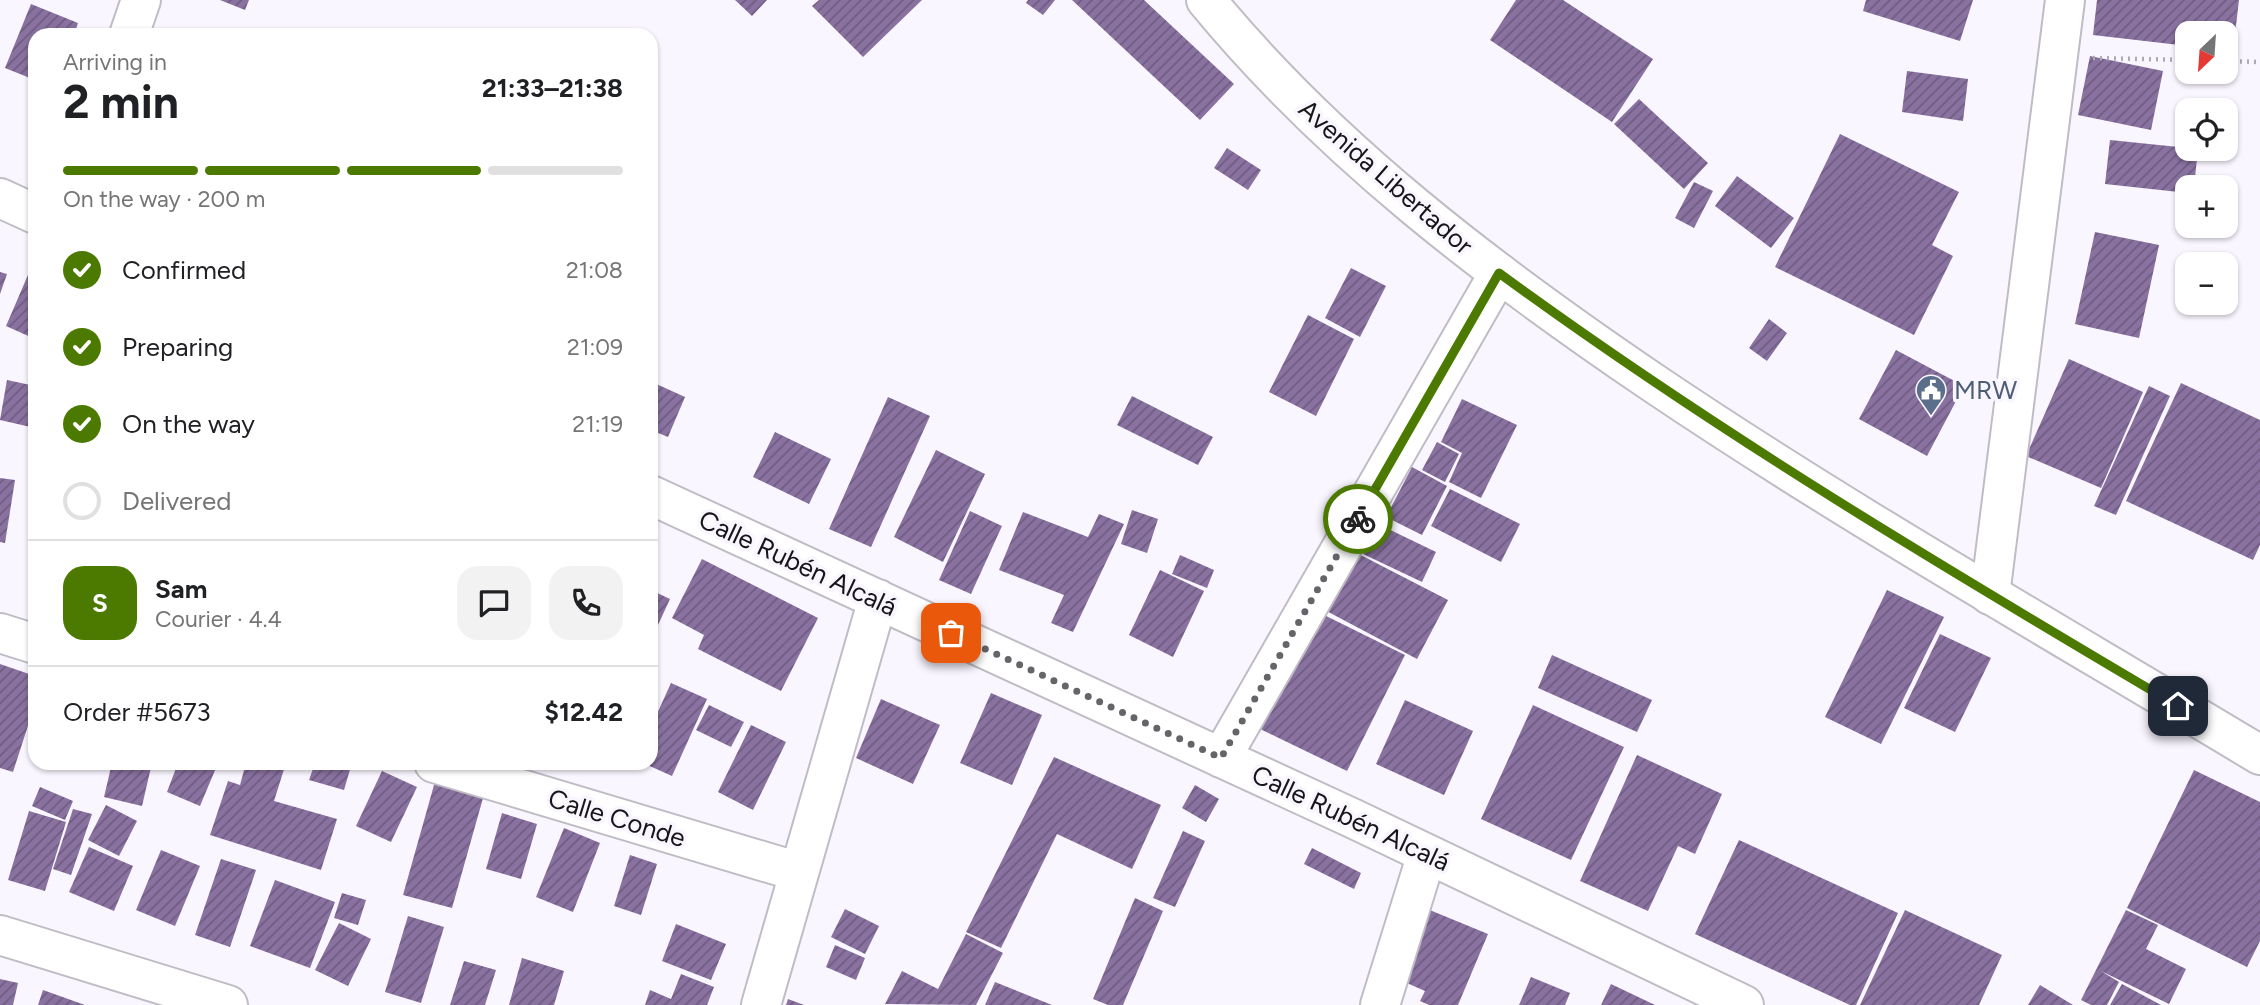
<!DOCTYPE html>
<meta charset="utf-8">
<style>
body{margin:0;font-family:Figtree,sans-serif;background:#f2f2f2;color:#202124;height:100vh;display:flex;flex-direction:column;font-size:26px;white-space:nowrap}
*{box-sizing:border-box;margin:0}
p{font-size:23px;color:#757577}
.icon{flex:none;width:38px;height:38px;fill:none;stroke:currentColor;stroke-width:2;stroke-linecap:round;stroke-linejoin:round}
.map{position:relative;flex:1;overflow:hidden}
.details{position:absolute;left:28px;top:28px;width:630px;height:742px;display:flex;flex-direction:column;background:#fff;border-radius:21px;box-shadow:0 2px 5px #0004}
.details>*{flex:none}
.needle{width:46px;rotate:205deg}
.controls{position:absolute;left:2175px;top:21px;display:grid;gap:14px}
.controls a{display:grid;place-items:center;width:63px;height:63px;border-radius:14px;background:#fff;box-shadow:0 2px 5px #0004;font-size:35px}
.pin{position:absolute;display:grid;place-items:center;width:60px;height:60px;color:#fff;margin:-30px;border-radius:14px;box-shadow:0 4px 10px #0006}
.courier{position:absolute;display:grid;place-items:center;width:70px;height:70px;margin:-35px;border:5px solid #4c7a00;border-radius:50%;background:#fff;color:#222;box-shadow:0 2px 9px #0007}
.overview em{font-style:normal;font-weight:700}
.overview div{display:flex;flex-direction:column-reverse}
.overview{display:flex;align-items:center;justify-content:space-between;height:119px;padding:0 35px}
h1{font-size:46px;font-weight:700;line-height:52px}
.bar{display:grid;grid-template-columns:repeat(4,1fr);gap:10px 7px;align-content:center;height:84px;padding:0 35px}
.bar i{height:9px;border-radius:5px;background:#e0e0e0}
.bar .on{background:#4c7a00}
.bar p{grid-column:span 4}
.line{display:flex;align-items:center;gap:18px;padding:0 35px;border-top:2px solid #e0e0e0}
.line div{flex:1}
.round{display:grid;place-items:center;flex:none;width:74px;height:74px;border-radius:21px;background:#f2f2f2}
ol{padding:0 35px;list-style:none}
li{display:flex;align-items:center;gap:21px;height:77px}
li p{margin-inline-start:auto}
li .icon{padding:7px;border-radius:50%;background:#4c7a00;color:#fff;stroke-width:4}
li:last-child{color:#757577}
li i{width:38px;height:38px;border:4px solid #e0e0e0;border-radius:50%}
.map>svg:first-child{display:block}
.building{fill:url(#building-hatch)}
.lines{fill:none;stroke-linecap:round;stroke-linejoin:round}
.minor-casing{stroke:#c0bcc5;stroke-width:42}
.highway-casing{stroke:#c0bcc5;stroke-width:42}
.path{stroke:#adaab1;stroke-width:4.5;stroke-dasharray:2 5;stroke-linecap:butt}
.minor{stroke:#fff;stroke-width:38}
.highway{stroke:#fff;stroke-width:38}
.done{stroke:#666469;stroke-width:7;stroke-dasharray:0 12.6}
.route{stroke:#4c7a00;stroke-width:9}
.labels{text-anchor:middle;stroke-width:7;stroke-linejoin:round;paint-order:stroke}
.street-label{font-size:26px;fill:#161518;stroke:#faf6ff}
.service-label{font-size:26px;fill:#4e5e75;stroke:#faf6ff;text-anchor:start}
</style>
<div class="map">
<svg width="2260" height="1005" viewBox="0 0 2260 1005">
<defs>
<pattern id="building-hatch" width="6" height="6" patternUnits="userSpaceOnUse" patternTransform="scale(1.75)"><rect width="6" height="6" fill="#8972a0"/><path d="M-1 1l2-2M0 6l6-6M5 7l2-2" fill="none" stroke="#6f5c81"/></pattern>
</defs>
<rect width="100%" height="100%" fill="#faf6ff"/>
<path class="building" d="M220 0H249L245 10Z
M735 0H767L752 16Z
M819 0H922L863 57 812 6Z
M1028 0H1055L1043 15 1026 3Z
M1072 0H1144L1234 84 1200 120Z
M1516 0H1563L1653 59 1612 122 1490 40Z
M1866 0H1973L1960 41 1863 11Z
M2097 0H2239L2233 51 2226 50V33H2188V46L2093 35Z
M31 4 78 23 74 35H35V80L5 68Z
M2090 56 2163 71 2151 130 2078 115Z
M1907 71 1968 79 1963 121 1902 112Z
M1639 99 1708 163 1684 189 1614 124Z
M1840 134 1959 192 1932 245 1953 256 1914 335 1775 267Z
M2110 140 2198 149 2194 187H2188V193L2105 184Z
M1227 148 1261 170 1248 190 1214 168Z
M1737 176 1794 218 1771 248 1715 206Z
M1694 182 1713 191 1694 228 1675 218Z
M2095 232 2159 245 2139 338 2075 324Z
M31 268 35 270V339L6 326Z
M1351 268 1386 286 1360 337 1325 318Z
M0 272 7 274 0 294Z
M1308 315 1354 339 1316 416 1269 392Z
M1769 319 1787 333 1767 361 1749 348Z
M1896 350 1964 386 1927 456 1859 419Z
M2069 359 2143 392 2101 488 2026 456Z
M7 380 35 386V428L0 420Z
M652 382 685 397 668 437 651 430Z
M2181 383 2260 420V545L2253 560 2126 501Z
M2149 386 2170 396 2116 515 2094 506Z
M1132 396 1213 437 1198 465 1117 425Z
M888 397 930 416 871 547 829 529Z
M1462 399 1517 425 1481 498 1449 482 1462 453 1441 442Z
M775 432 831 459 809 504 753 477Z
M1437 442 1459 454 1445 482 1422 470Z
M936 450 985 474 943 562 894 537Z
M1412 467 1447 486 1422 535 1386 517Z
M0 478 15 480 5 543 0 542Z
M1450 489 1520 524 1501 562 1431 526Z
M1132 510 1158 519 1147 553 1121 544Z
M970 511 1002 526 971 594 939 580Z
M1023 512 1088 537 1099 514 1124 524 1073 632 1051 623 1064 595 999 570Z
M1378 524 1436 552 1422 582 1363 554Z
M1349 549 1448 600 1417 659 1319 607Z
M1180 555 1214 570 1207 588 1172 574Z
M702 559 818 618 781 691 698 649 704 635 672 618Z
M1160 570 1204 591 1173 657 1129 635Z
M651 590 670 599 651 640Z
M1887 590 1944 617 1881 744 1825 717Z
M1314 610 1405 655 1347 771 1256 727Z
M1940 634 1991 658 1955 732 1904 708Z
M1552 655 1652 700 1637 732 1538 688Z
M0 664 35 676V704L13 772 0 768Z
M671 683 707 699 672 776 643 763H651V727Z
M991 693 1042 715 1012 785 960 763Z
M881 699 940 725 913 784 856 758Z
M1405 700 1473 731 1444 795 1376 764Z
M709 705 744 722 731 747 696 730Z
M1533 705 1624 747 1571 860 1481 819Z
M751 725 786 742 753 810 718 792Z
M1637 755 1722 794 1695 854 1678 846 1648 911 1580 881Z
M1054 757 1161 805 1132 869 1057 834 1001 948 966 932Z
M112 763H152L142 806 104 797Z
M178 763H218L200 806 167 792Z
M246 763H286L274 801 337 819 321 870 210 835 228 781 240 785Z
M315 763 351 766 344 790 309 780Z
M2194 770 2260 802V941L2247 967 2127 908Z
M382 771 417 787 391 842 356 826Z
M436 778 485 791 452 908 403 895Z
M1195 785 1219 799 1206 822 1182 808Z
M40 787 73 801 65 820 32 806Z
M106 805 137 821 119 856 88 840Z
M73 809 92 814 71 875 53 869Z
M29 811 66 822 45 891 8 880Z
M502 813 537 824 521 879 486 869Z
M564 828 600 843 573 912 536 897Z
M1183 831 1205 841 1175 907 1153 898Z
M1739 840 1898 913 1856 1005H1850L1695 934Z
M89 847 133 866 114 911 69 892Z
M1312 848 1361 873 1354 889 1304 864Z
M161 850 200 866 175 926 136 910Z
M630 855 657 864 641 915 614 906Z
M221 859 256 870 230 947 195 935Z
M275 880 335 902 310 968 250 946Z
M342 893 366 900 358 925 334 918Z
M1135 898 1163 911 1123 1005H1108L1093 999Z
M1420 906 1488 934 1458 1005H1429L1420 1001 1425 991 1391 976Z
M845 909 879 926 865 954 831 937Z
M1905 910 2002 955 1979 1005H1860Z
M2126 910 2158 925 2146 949 2186 969 2169 1004 2101 971 2119 982 2107 1005H2091L2081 1000Z
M408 916 444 927 421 1003 385 992Z
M339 923 371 939 348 986 315 970Z
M676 924 726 944 711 980 662 961Z
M966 934 1003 953 976 1005 885 1004 902 971 938 989Z
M835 945 865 958 856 980 826 967Z
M522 958 564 971 554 1005H509Z
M464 961 496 970 485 1005H450Z
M681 974 714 987 707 1005H645L650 990 671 999Z
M1531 977 1570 993 1565 1005H1519Z
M0 979 18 983 13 1005H0Z
M995 982 1052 1005H985Z
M1611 984 1655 1005H1601Z
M2122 984 2161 1005H2110Z
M2040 985 2073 1005H2028Z
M43 990 85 1005H38Z
M788 999 804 1005H786Z"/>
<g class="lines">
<g class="minor-casing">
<path id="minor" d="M129 35 141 0
M0 198 35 214
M651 495 1352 818 1744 1005
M1990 595 2065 0
M0 633 35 644
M1221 758 1499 273
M434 763 799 872
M0 935 228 1005
M761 1005 878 599
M1380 1005 1427 854"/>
</g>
<g class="highway-casing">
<path id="highway" d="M1206 0C1331 152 1490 272 1652 382 1849 515 2056 632 2260 755"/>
</g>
<path class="path" d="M2093 58 2188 60
M2226 61 2260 62"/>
<use href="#minor" class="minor"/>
<use href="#highway" class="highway"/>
</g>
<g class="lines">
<path class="done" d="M951 633 1221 758 1358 519"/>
<path class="route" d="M1358 519 1499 273C1716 432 1946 569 2178 706"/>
</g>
<defs>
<g id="civic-pin" transform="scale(1.575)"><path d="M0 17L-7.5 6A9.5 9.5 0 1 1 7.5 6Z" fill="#5c6f8a" stroke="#faf6ff"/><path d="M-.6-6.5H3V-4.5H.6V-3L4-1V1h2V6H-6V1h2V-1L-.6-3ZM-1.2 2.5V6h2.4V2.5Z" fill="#fff"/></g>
</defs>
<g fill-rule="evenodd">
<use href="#civic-pin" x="1931" y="390"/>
</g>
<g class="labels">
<g class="street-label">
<text transform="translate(1386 177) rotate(41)" y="9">Avenida Libertador</text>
<text transform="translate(798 563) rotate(25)" y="9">Calle Rubén Alcalá</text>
<text transform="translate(617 818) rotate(17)" y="9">Calle Conde</text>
<text transform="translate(1351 818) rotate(25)" y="9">Calle Rubén Alcalá</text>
</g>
<g class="service-label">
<text x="1954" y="399">MRW</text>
</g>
</g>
</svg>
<div class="controls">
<a><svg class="needle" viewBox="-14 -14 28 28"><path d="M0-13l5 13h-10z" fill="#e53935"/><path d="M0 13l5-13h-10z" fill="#757577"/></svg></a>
<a><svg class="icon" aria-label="locate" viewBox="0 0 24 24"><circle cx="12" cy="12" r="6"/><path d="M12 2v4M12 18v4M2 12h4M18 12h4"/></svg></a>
<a>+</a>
<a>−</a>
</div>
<div class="pin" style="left:951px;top:633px;background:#ea580c"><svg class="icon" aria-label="bag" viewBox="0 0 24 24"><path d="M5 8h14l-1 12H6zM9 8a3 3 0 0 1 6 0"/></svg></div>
<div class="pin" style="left:2178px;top:706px;background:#1f2937"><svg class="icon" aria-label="home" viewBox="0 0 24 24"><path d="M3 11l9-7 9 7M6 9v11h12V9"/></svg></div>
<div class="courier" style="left:1358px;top:519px"><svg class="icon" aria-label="bike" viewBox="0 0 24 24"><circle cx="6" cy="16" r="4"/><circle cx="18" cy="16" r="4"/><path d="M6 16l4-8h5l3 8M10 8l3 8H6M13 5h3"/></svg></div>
<section class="details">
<div class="overview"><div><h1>2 min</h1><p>Arriving in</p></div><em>21:33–21:38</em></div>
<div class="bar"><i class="on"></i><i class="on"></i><i class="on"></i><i></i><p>On the way · 200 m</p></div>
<ol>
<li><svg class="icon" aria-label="check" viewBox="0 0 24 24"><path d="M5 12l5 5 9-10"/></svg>Confirmed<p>21:08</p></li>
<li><svg class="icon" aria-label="check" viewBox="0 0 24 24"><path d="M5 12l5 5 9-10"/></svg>Preparing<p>21:09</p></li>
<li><svg class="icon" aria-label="check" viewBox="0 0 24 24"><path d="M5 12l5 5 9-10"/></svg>On the way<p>21:19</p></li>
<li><i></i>Delivered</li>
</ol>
<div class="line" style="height:126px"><b class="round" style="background:#4c7a00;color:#fff">S</b><div><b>Sam</b><p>Courier · 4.4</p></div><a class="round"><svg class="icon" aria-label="chat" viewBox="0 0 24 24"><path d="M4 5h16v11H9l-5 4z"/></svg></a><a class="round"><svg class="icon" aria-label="phone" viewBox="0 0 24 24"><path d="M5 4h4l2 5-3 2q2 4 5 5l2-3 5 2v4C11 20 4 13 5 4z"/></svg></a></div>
<div class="line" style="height:91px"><div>Order #5673</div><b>$12.42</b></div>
</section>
</div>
